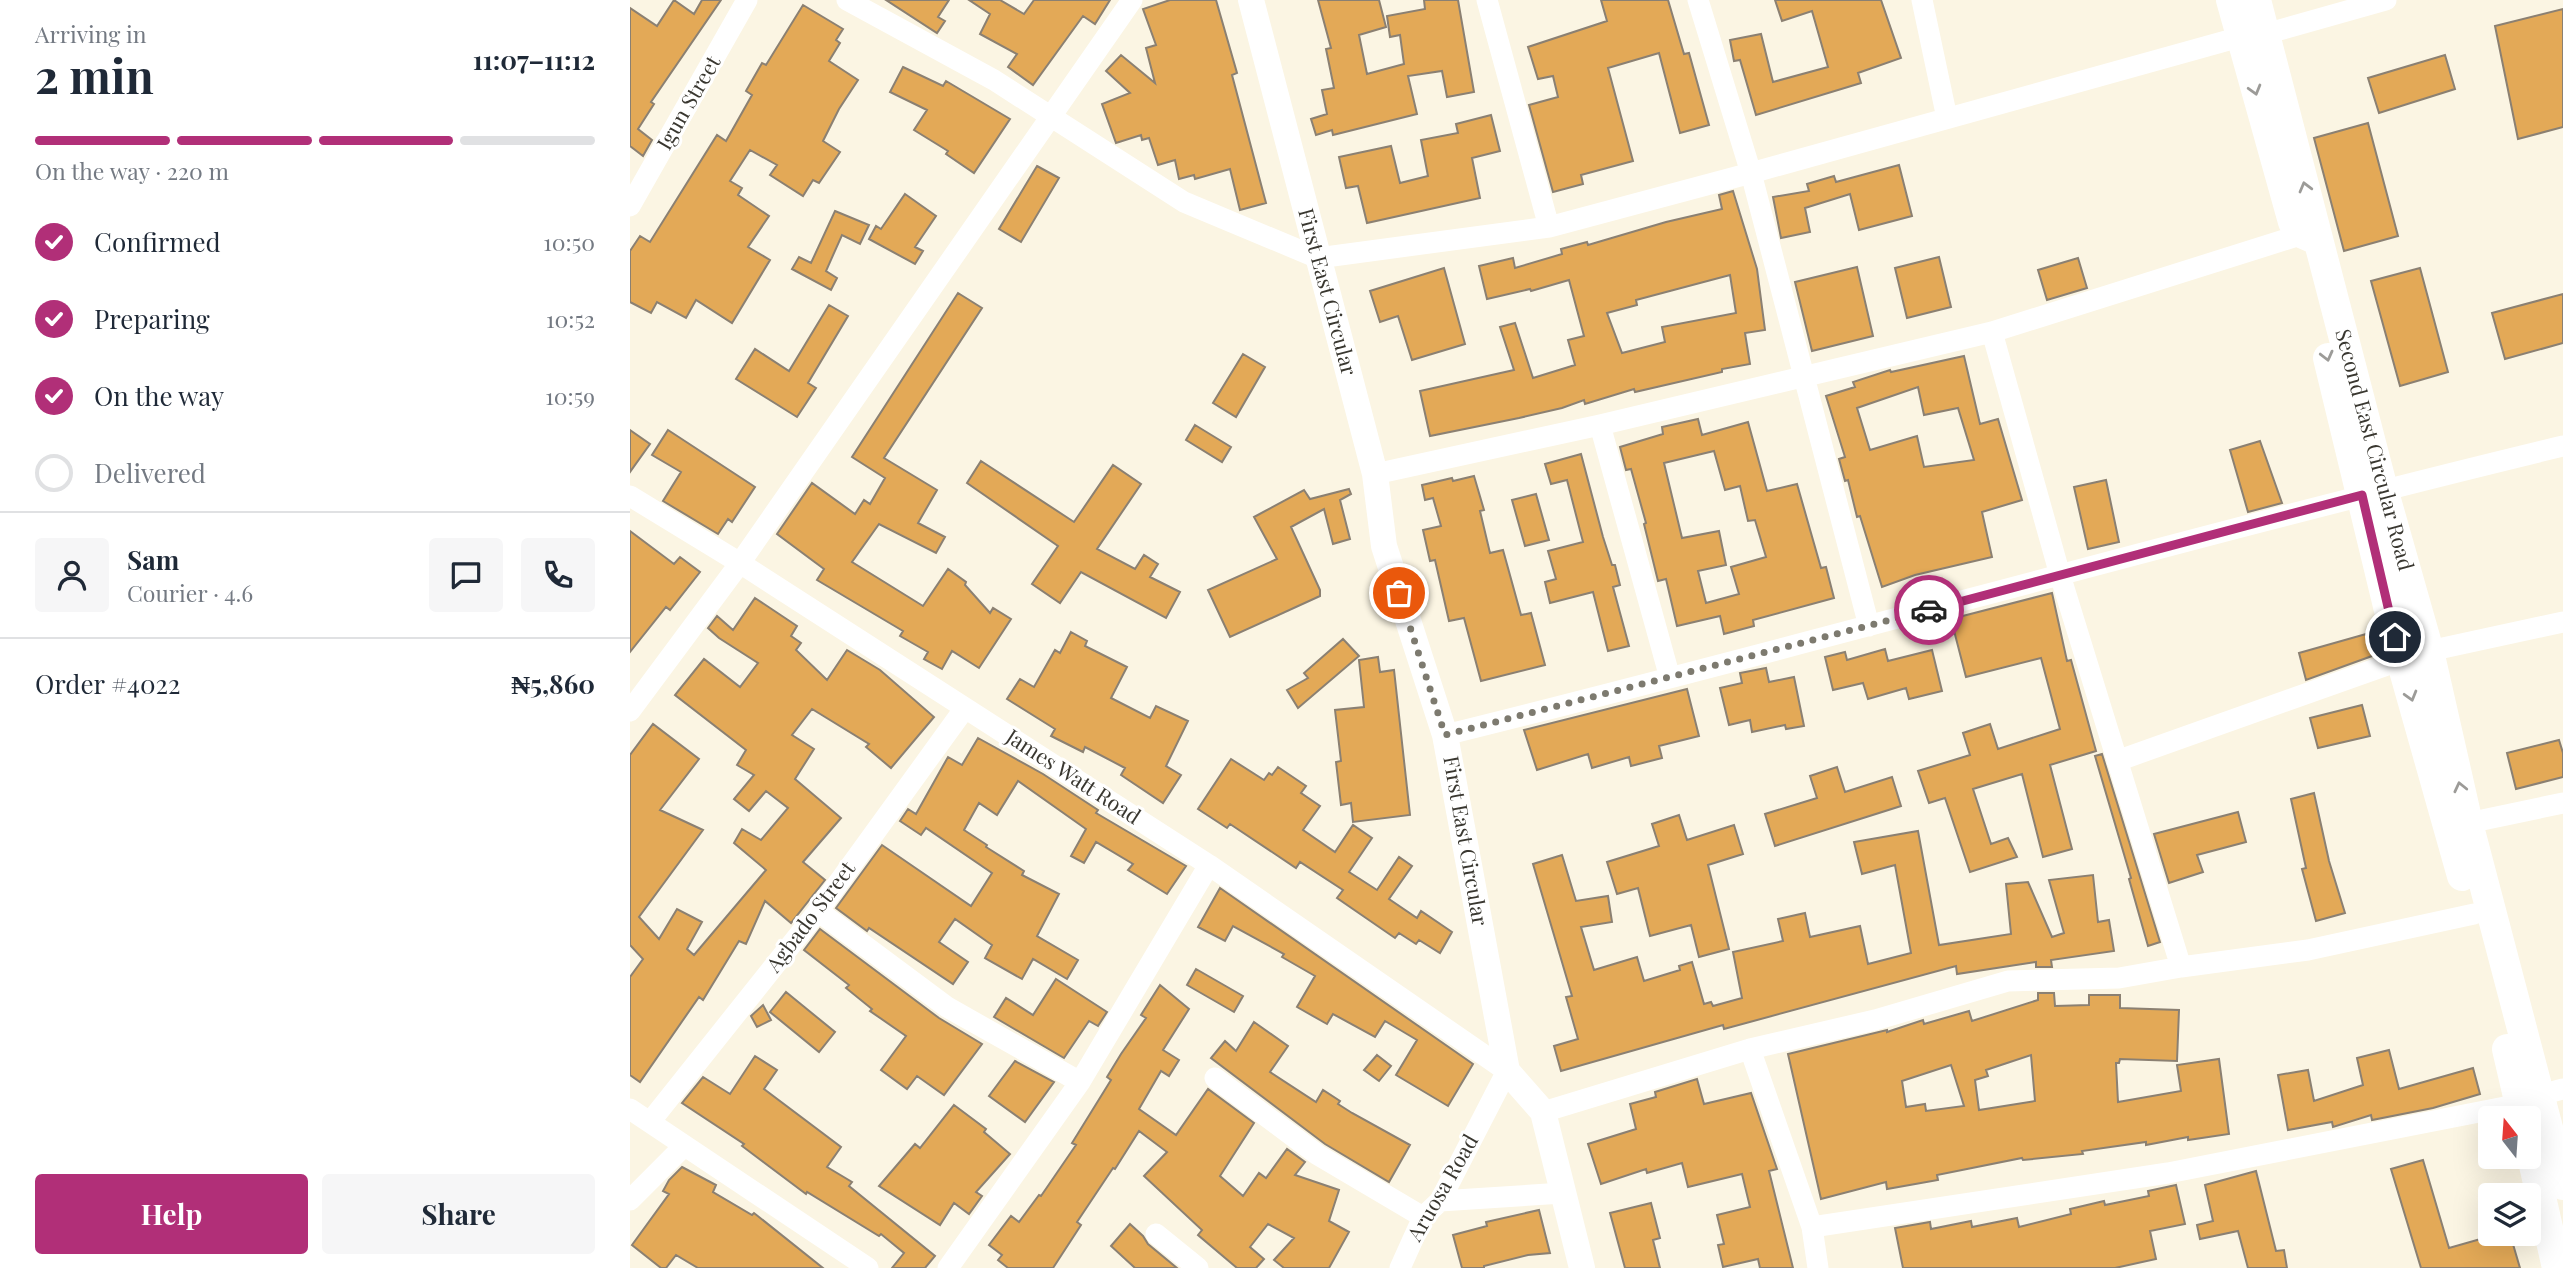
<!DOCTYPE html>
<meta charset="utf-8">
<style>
body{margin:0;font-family:"Playfair Display",serif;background:#f6f6f7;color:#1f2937;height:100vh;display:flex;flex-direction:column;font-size:26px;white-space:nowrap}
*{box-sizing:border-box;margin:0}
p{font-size:23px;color:#747a83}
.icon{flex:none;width:38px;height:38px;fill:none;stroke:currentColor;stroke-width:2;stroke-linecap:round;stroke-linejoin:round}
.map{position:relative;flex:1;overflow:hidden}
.drawer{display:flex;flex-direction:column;background:#fff;width:630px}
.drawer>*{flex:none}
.needle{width:46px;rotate:343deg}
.tools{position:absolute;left:1848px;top:1106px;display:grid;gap:14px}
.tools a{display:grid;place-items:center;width:63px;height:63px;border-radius:7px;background:#fff;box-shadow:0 7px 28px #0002;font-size:35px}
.pin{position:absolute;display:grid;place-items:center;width:60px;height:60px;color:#fff;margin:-30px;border:4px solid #fff;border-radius:50%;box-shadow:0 2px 7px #0007}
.courier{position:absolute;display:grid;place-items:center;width:70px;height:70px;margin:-35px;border:5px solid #b12f78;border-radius:50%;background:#fff;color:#222;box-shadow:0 2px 9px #0007}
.summary em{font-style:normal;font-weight:700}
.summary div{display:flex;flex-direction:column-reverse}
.summary{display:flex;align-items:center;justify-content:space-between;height:119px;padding:0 35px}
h1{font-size:46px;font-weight:700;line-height:52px}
.bar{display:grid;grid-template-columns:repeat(4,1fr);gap:10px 7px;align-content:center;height:84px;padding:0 35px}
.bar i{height:9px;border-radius:5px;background:#e0e1e3}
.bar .active{background:#b12f78}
.bar p{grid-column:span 4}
.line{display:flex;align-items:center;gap:18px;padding:0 35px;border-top:2px solid #e0e1e3}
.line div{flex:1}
.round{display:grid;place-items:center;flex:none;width:74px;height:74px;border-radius:7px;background:#f6f6f7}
ol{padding:0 35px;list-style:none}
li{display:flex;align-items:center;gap:21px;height:77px}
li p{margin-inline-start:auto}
li .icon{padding:7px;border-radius:50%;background:#b12f78;color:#fff;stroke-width:4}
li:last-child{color:#747a83}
li i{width:38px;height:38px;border:4px solid #e0e1e3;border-radius:50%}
.cta{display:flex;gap:14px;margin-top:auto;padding:14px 35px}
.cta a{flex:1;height:80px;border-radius:7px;background:#b12f78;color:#fff;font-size:28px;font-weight:700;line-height:80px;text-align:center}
.cta a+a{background:#f6f6f7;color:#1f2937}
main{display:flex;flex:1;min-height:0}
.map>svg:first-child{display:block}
.building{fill:#e3a957;stroke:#8b8072;stroke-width:2;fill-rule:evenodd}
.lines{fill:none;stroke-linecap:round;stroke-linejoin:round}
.minor{stroke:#fff;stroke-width:21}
.tertiary{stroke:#fff;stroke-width:26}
.secondary{stroke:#fff;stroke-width:30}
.oneway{stroke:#9c9b98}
.done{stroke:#7d7a6f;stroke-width:7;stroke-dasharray:0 12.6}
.route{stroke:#b12f78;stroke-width:9}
.labels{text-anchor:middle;stroke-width:6;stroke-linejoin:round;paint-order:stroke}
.street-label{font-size:21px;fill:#393730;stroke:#fff}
</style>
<main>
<section class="drawer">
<div class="summary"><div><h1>2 min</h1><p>Arriving in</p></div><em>11:07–11:12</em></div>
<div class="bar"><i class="active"></i><i class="active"></i><i class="active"></i><i></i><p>On the way · 220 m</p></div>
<ol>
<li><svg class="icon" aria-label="check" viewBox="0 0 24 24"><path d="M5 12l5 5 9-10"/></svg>Confirmed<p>10:50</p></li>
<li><svg class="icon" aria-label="check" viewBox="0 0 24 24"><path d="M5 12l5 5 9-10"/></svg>Preparing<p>10:52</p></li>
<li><svg class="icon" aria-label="check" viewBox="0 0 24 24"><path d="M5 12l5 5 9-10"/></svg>On the way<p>10:59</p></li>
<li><i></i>Delivered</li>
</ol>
<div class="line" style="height:126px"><a class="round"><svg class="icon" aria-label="person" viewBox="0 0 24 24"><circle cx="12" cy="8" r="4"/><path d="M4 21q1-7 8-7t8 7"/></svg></a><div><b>Sam</b><p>Courier · 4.6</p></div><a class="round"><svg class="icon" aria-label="chat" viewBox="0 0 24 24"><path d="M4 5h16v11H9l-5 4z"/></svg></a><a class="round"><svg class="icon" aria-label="phone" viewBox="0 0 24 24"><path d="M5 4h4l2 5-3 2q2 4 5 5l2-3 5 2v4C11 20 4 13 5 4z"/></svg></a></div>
<div class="line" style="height:91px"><div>Order #4022</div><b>₦5,860</b></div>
<div class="cta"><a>Help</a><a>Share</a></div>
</section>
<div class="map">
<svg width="1933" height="1268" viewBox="0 0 1933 1268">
<rect width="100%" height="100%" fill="#fbf5e3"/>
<path class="building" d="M44 0 64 14 72 0H91L21 102 24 104 8 129 22 140 13 156 0 146V8L27 26Z
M256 0H319L308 17 315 21 307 33Z
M339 0H370L394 14 404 0H480L465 24 453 16 403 85 378 67 387 54 350 34 360 14Z
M540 0H586L607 73 602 75 636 203 610 210 600 169 565 179 564 175 549 179 545 160 528 165 519 138 512 140 511 135 486 143 472 104 500 93 476 71 491 55 525 83 516 48 526 45 513 9Z
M688 0H749L756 27 729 35 737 74 774 64 770 35 760 37 757 16 795 9 794 0H828L844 92 817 97 812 71 778 76 787 114 703 135 702 130 686 135 681 119 697 114 692 90 704 88 696 49 701 48Z
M971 0H1038L1054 54 1059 53 1079 125 1050 133 1029 53 978 68 1003 161 951 175 953 184 923 192 899 105 928 97 923 76 908 79 898 47 977 21Z
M1145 0H1251L1271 58 1228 73 1231 83 1126 115 1110 60 1104 61 1100 40 1131 34 1143 82 1198 67 1182 11 1152 21Z
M173 5 213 29 206 40 210 43 199 61 228 80 209 109 193 141 210 152 189 183 183 180 173 196 140 175 147 165 120 150 100 181 112 188 108 195 139 216 118 247 140 260 102 323 66 300 56 318 27 302 21 313 0 302V251L10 236 20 242 87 135 96 141 122 95 116 91 132 63 136 65Z
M1933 9V127L1888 139 1865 26Z
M1815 55 1825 89 1749 113 1738 78Z
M273 67 313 86 316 81 380 119 344 173 316 154 318 151 284 130 297 110 260 92Z
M861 115 870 151 842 158 850 198 737 223 728 186 716 188 709 157 761 146 770 183 798 176 791 140 828 133 826 124Z
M1738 123 1768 236 1714 251 1684 138Z
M1269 165 1282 216 1229 230 1220 194 1175 208 1180 232 1151 238 1143 197 1179 191 1177 184 1204 176 1206 182Z
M407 166 429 178 391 242 369 229Z
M1103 191 1127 269 1135 330 1115 333 1120 364 1092 369V372L1005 392 1004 389 955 404 954 400 932 408 889 418 800 436 790 391 884 370 870 327 885 323 903 378 945 365 938 340 954 336 939 280 901 291 900 289 857 299 849 266 883 258 885 268 932 254 931 249 957 242 958 245 1036 222 1092 209 1089 195ZM1100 275 1106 313 1032 327 1035 342 992 353 977 313 1007 305 1006 300Z
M275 194 306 216 285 247 293 251 285 264 239 239 246 226 251 229Z
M205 211 239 225 230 244 212 235 196 271 207 278 201 290 162 269 169 257 181 263Z
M1309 257 1321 307 1277 318 1265 268Z
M1448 258 1457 288 1417 300 1408 270Z
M1227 267 1243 336 1182 351 1165 282Z
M814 268 835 344 782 360 768 316 750 322 740 291Z
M1790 268 1818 372 1770 386 1741 281Z
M328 293 352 308 254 458 307 490 288 523 315 537 306 553 249 524 222 562 293 606 318 569 336 582 335 585 360 613 363 608 381 619 349 668 322 651 312 669 294 659 298 652 270 636 273 631 187 580 194 569 147 534 182 483 225 514 234 500 240 504 255 478 222 457Z
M1933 294V343L1875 359 1862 313Z
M199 305 218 316 178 383 186 388 167 417 106 379 125 349 159 371Z
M613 354 635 367 606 417 583 403Z
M1334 356 1350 424 1368 419 1392 500 1352 512 1362 557 1285 575 1252 587 1230 516 1227 517 1218 480 1215 481 1209 459 1215 457 1196 396 1225 387 1223 382 1260 370 1261 372ZM1288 387 1294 415 1328 408 1344 460 1294 467 1287 436 1240 450 1227 408Z
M1068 419 1072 435 1118 422 1137 491 1167 484 1191 568 1196 567 1204 598 1123 620 1124 626 1094 634 1090 616 1047 626 1036 579 1028 581 1014 524 1016 523 1001 469 996 470 990 447 1033 434 1032 427ZM1084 451 1095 490 1110 486 1118 521 1125 520 1136 557 1101 567 1109 594 1076 603 1068 571 1096 565 1089 531 1052 538 1034 463Z
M565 425 601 447 592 462 556 440Z
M0 430 20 444 0 472Z
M38 430 125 487 102 522 98 519 88 534 33 501 51 472 22 455Z
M1630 441 1652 503 1618 512 1600 450Z
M951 454 973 537 982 565H985L990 585 983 587 999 646 978 651 963 592 920 603 915 582 926 579 918 551 953 542 937 480 921 484 915 464Z
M351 461 444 522 483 465 511 484 467 549 505 569 514 555 528 564 520 577 550 592 536 618 451 572 430 603 402 584 428 546 337 483Z
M844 476 854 510 850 511 860 553 873 550 891 615 901 613 915 665 851 681 834 618 819 621 805 560 800 561 793 530 811 526 803 498 795 500 792 485 822 478 823 481Z
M1476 480 1489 542 1458 549 1444 487Z
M719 489 721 494 710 500 720 539 703 544 694 509 661 527 690 590V596L600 637 578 590 647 559 624 517 674 490 680 499Z
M906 494 919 540 895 546 882 500Z
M0 531 44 564 50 557 70 572 40 610 36 607 0 652Z
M1422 593 1437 661 1441 660 1466 751 1420 765 1442 849 1413 857 1392 774 1343 789 1361 844 1378 838 1387 857 1340 872 1315 798 1299 803 1288 771 1340 755 1333 733 1360 724 1368 749 1430 729 1411 658 1336 677 1321 619Z
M125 598 167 626 161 636 171 643 166 650 197 680 217 650 250 670 304 717 261 768 236 747 239 744 182 709 162 735 184 749 165 779 211 818 173 862 195 880 161 923 135 901 116 944 109 941 73 1000 69 997 10 1082 0 1075V977L13 959 0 945V755L23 724 69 759 30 810 73 830 9 917 29 939 47 909 72 922 57 949 64 955 136 870 104 843 112 829 131 840 158 808 136 791 119 811 104 799 124 775 107 765 116 750 45 695 74 659 110 687 128 663 89 638 78 628 87 616 103 630Z
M441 632 457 641 455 646 497 667 481 698 520 718 526 706 558 721 536 766 551 775 533 803 491 775 495 768 455 747 453 752 421 736 425 729 377 699 390 679 404 687 425 650 430 653Z
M1736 634 1742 656 1676 680 1669 653Z
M713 639 729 656 668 708 657 690 678 678 674 673Z
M1255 649 1258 661 1302 650 1312 691 1279 699 1276 688 1238 699 1233 683 1203 690 1195 657 1215 652 1217 660Z
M748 657 750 672 764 670 780 815 723 822 721 803 711 805 706 762 711 761 705 710 734 707 729 660Z
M1136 668 1139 682 1164 677 1174 726 1156 729 1155 725 1122 732 1120 720 1099 725 1090 688 1112 683 1110 673Z
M1057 689 1069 736 1029 746 1032 758 1001 766 999 757 962 768 958 754 907 770 894 730Z
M1732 705 1740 736 1688 748 1680 718Z
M348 738 413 774 468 810 466 813 556 866 537 894 498 870 503 864 466 842 454 863 441 856 456 829 388 781 367 815 349 803 334 830 357 845 356 847 394 871 392 875 429 894 407 936 448 960 437 979 403 959 392 979 355 958 362 945 325 919 309 942 338 962 323 984 239 928 237 931 206 908 252 845 341 906 362 873 296 828 291 835 270 821 278 809 286 814 318 757 332 765Z
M1929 740 1933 753V777L1886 789 1877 753Z
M1472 754 1530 942 1518 946 1499 879 1501 878 1465 756Z
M601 759 634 780 639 773 642 775 648 767 676 786 671 793 690 806 673 830 705 852 723 825 742 838 719 872 747 890 769 857 782 866 759 899 787 918 791 911 822 932 810 953 789 940 786 944 769 933 765 938 707 898 713 890 670 862 666 868 600 824 597 828 568 809Z
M1207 767 1215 792 1262 777 1271 806 1145 846 1135 814 1187 798 1180 776Z
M1684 793 1699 861 1715 913 1686 921 1672 869 1676 868 1661 799Z
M1608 812 1616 842 1567 855 1573 872 1539 883 1524 834Z
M1049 815 1057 840 1104 825 1113 854 1078 865 1099 949 1069 957 1061 925 1020 936 1008 888 987 894 977 862 1029 846 1022 824Z
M1288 831 1309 945 1381 934 1376 884 1398 882 1422 937 1434 933 1419 880 1463 875 1468 922 1479 920 1484 951 1421 960 1422 967H1406V962L1327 974 1326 966 1094 1029 1093 1025 931 1071 924 1046 948 1039 936 997 942 996 903 864 932 855 946 901 978 896 982 922 951 927 964 970 1007 957 1014 981 1050 970 1049 966 1062 962 1074 1004 1081 1002 1083 1006 1112 998 1103 952 1153 941 1148 919 1175 913 1180 937 1230 926 1238 964 1281 953 1265 865 1232 874 1224 842Z
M590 888 843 1064 818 1106 766 1075 787 1040 755 1021 745 1037 703 1014 697 1024 667 1007 685 976 652 957 654 954 603 926 595 941 568 927Z
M190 929 309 1018 352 1044 314 1095 287 1076 277 1089 251 1070 276 1036 240 1011 242 1009 216 988 219 985 174 950Z
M566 969 613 996 604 1012 557 985Z
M426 979 477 1012 468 1026 459 1021 434 1058 364 1017 376 998 403 1015Z
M530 985 559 1009 533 1050 549 1060 539 1076 531 1071 509 1109 546 1135 578 1089 624 1123 590 1176 613 1196 629 1173 636 1178 657 1149 675 1162 665 1175 709 1190 699 1221 719 1232 699 1268H654L644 1260 664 1238 638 1224 620 1247 634 1259 626 1268H607L568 1235 572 1230 514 1176 537 1152 509 1131 485 1169 483 1168 447 1222 451 1225 423 1268H378L368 1260 372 1255 359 1245 381 1216 389 1222 409 1195 411 1196 446 1145 442 1143 481 1080 477 1077 491 1054 516 1018 511 1015Z
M156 992 205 1032 189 1052 140 1012Z
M1408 993H1424L1425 1006 1459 1005V995H1490V1008L1549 1010 1547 1061 1490 1059 1489 1063H1486L1488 1102 1551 1091 1547 1065 1589 1059 1599 1134 1558 1140V1137L1516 1145V1142L1452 1151 1453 1154 1393 1160 1392 1158 1307 1175 1308 1180 1257 1189 1256 1182 1191 1199 1158 1054 1257 1030V1032L1293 1020 1294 1024 1339 1011 1342 1021 1408 1000ZM1401 1055 1405 1101 1349 1110 1345 1080 1358 1076 1356 1070ZM1321 1065 1334 1106 1296 1111 1295 1104 1276 1107 1272 1081Z
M133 1005 141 1020 127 1027 121 1016Z
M624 1022 658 1046 640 1072 686 1102 693 1090 710 1101 708 1104 722 1113 780 1145 759 1182 695 1144 581 1058 595 1041 606 1051Z
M1759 1050 1769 1089 1843 1068 1850 1094 1803 1108 1742 1120 1741 1115 1703 1127 1702 1122 1658 1130 1648 1075 1678 1070 1684 1101 1733 1085 1727 1058Z
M747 1055 761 1066 749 1081 734 1070Z
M125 1056 147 1070 134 1089 211 1147 197 1167 222 1182 219 1186 305 1256 295 1268H262L274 1253 251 1234 249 1236 177 1192 176 1194 112 1146 114 1144 52 1103 73 1077 100 1094Z
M385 1061 424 1082 395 1122 359 1096Z
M1067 1079 1074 1104 1121 1093 1147 1169 1139 1171 1163 1268H1130L1128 1259 1093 1267 1088 1245 1094 1244 1087 1215 1120 1207 1112 1174 1058 1187 1052 1163 1017 1173 1016 1169 971 1184 958 1144 1006 1129 1000 1104 1026 1097 1025 1092Z
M324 1105 356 1129 354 1132 380 1154 346 1192 352 1196 339 1214 324 1203 310 1225 249 1186 285 1144 290 1148Z
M1793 1160 1819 1248 1868 1234H1880L1890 1268H1791L1761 1169Z
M52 1167 86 1185 83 1192 122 1215 124 1213 193 1268H68L46 1255 36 1268H31L2 1245 39 1194 33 1191 39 1180Z
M1626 1171 1646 1251 1654 1250 1657 1268H1618L1608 1231 1570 1239 1567 1225 1583 1221 1575 1185Z
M1546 1185 1555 1224 1520 1231 1526 1259 1485 1268H1273L1265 1228 1300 1222 1301 1229 1341 1221 1342 1227 1387 1218 1389 1227 1441 1214 1440 1209 1474 1201 1475 1205 1519 1196 1518 1191Z
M1021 1203 1030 1238 1023 1240 1030 1268H995L980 1213Z
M909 1210 920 1253 898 1255 854 1266V1268H832L823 1235 857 1226 856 1222Z
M500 1224 513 1236 518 1244 547 1268H505L481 1246Z"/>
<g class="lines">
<path class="minor" d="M217 0 364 80 554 202 688 258 919 227 1121 173 1610 37
M857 0 919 227
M1068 0 1121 173 1239 626
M1292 0 1317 118
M1635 34 1756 0
M0 206 117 0
M1362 332 1430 575 1551 967
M970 425 1040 678
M745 474 970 425 1362 332 1667 236 1690 246
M0 496 110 563 579 865 877 1071 810 1201 793 1217 770 1268
M1799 651 1933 622
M0 711 110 563 502 0
M815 735C1189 643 1559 536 1933 446
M1487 761 1771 660
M1838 823 1933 803
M188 911 317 1007 450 1082
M1120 1049 1182 1227 1188 1268
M585 1078 688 1155 793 1217
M1910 1095 1933 1089
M0 1109 238 1268
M913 1112 1120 1049 1245 1020 1378 981 1489 978 1551 967 1678 950 1844 914
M20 1122 188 911 335 708
M0 1200 54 1146
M810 1201 933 1193
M1182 1227 1538 1173 1890 1104
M526 1234 568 1268
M318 1268 450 1082 579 865"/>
<path class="tertiary" d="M621 0 745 474 754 546 815 735 877 1071 913 1112 952 1268"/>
<path class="secondary" d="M1601 0 1663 222
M1626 0 1753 489 1799 651 1838 823 1933 1185
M1698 358 1771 660 1832 876
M1877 1049 1893 1118
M1899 1143 1927 1268"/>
</g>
<defs><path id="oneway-chevron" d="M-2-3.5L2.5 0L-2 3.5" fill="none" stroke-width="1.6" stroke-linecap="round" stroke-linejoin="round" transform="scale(1.75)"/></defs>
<g class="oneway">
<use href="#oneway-chevron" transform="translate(1625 90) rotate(74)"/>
<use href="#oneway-chevron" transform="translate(1675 187) rotate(-105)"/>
<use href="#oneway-chevron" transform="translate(1697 356) rotate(76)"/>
<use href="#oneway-chevron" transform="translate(1781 696) rotate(74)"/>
<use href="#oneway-chevron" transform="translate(1830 787) rotate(-103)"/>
</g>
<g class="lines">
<path class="done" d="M769 593 815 735 1299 610"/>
<path class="route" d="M1299 610 1732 495 1765 637"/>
</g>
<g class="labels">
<g class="street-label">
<text transform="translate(59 103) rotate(-60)" y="7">Igun Street</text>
<text transform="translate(697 292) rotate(75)" y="7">First East Circular</text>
<text transform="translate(1744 450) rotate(75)" y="7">Second East Circular Road</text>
<text transform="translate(443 777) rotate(33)" y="7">James Watt Road</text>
<text transform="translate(835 841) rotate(80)" y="7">First East Circular</text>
<text transform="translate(181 917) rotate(-53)" y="7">Agbado Street</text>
<text transform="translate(813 1188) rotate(-60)" y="7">Aruosa Road</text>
</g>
</g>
</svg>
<div class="tools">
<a><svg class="needle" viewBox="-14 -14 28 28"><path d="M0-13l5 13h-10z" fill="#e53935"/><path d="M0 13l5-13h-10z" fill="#747a83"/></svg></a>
<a><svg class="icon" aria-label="layers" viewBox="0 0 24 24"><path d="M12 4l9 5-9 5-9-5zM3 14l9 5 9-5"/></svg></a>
</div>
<div class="pin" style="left:769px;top:593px;background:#ea580c"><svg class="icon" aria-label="bag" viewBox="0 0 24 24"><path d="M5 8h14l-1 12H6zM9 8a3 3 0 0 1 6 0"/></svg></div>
<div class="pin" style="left:1765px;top:637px;background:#1f2937"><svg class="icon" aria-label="home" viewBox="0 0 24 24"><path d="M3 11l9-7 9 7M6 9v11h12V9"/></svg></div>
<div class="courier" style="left:1299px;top:610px"><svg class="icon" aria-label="car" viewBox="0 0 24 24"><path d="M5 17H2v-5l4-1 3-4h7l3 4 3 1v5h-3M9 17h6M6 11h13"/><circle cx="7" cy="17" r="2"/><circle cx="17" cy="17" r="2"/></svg></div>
</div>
</main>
